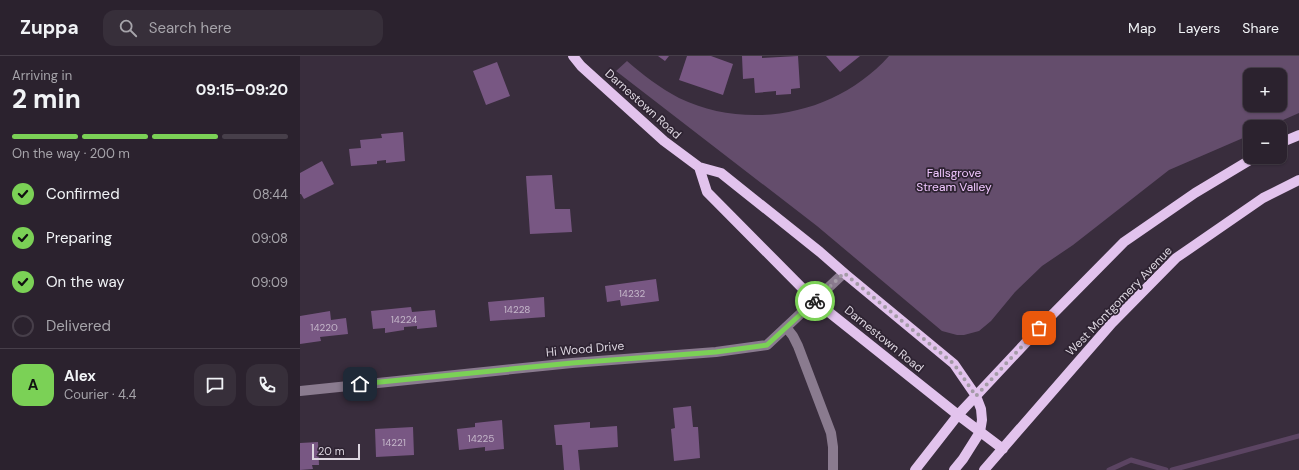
<!DOCTYPE html>
<meta charset="utf-8">
<style>
body{margin:0;font-family:"DM Sans",sans-serif;background:#372f3a;color:#f1f3f6;height:100vh;display:flex;flex-direction:column;font-size:15px;white-space:nowrap}
*{box-sizing:border-box;margin:0}
p{font-size:13px;color:#a6a4aa}
.icon{flex:none;width:22px;height:22px;fill:none;stroke:currentColor;stroke-width:2;stroke-linecap:round;stroke-linejoin:round}
.map{position:relative;flex:1;overflow:hidden}
.details{display:flex;flex-direction:column;background:#2b222e;width:300px}
.details>*{flex:none}
.controls{position:absolute;left:943px;top:12px;display:grid;gap:8px}
.controls a{display:grid;place-items:center;width:44px;height:44px;border-radius:8px;background:#2b222e;box-shadow:0 1px 3px #0004,0 0 0 1px #473f4a;font-size:20px}
.scale{position:absolute;left:12px;bottom:10px;width:48px;box-sizing:border-box;padding-left:4px;border:2px solid #ddd6e0;border-top:0;font-size:11px;line-height:14px;white-space:nowrap;color:#ddd6e0;-webkit-text-stroke:3px #2e2332;paint-order:stroke}
.pin{position:absolute;display:grid;place-items:center;width:34px;height:34px;color:#fff;margin:-17px;border-radius:8px;box-shadow:0 2px 6px #0006}
.courier{position:absolute;display:grid;place-items:center;width:40px;height:40px;margin:-20px;border:3px solid #7bd156;border-radius:50%;background:#fff;color:#222;box-shadow:0 1px 5px #0007}
.overview em{font-style:normal;font-weight:700}
.overview div{display:flex;flex-direction:column-reverse}
.overview{display:flex;align-items:center;justify-content:space-between;height:68px;padding:0 12px}
h1{font-size:26px;font-weight:700;line-height:30px}
.bar{display:grid;grid-template-columns:repeat(4,1fr);gap:6px 4px;align-content:center;height:48px;padding:0 12px}
.bar i{height:5px;border-radius:3px;background:#473f4a}
.bar .active{background:#7bd156}
.bar p{grid-column:span 4}
.line{display:flex;align-items:center;gap:10px;padding:0 12px;border-top:1px solid #473f4a}
.line div{flex:1}
.round{display:grid;place-items:center;flex:none;width:42px;height:42px;border-radius:12px;background:#372f3a}
ol{padding:0 12px;list-style:none}
li{display:flex;align-items:center;gap:12px;height:44px}
li p{margin-inline-start:auto}
li .icon{padding:4px;border-radius:50%;background:#7bd156;color:#111;stroke-width:4}
li:last-child{color:#a6a4aa}
li i{width:22px;height:22px;border:2px solid #473f4a;border-radius:50%}
header{display:flex;align-items:center;gap:24px;box-sizing:border-box;height:56px;padding:0 20px;background:#2b222e;border-bottom:1px solid #473f4a}
header strong{font-size:19px}
nav{display:flex;gap:22px;margin-inline-start:auto;font-size:14px}
.search{width:280px;height:36px;background:#372f3a;display:flex;align-items:center;gap:10px;box-sizing:border-box;padding:0 14px;border-radius:12px;color:#a6a4aa;font-size:15px}
main{display:flex;flex:1;min-height:0}
.map>svg:first-child{display:block}
.green{fill:#644d6c;fill-rule:evenodd}
.lines{fill:none;stroke-linecap:round;stroke-linejoin:round}
.stream{stroke:#5b4462;stroke-width:5}
.building{fill:#785783}
.minor{stroke:#8a7b8f;stroke-width:10}
.major{stroke:#e2c3ed;stroke-width:10}
.done{stroke:#a49ba7;stroke-width:4;stroke-dasharray:0 7.2}
.route{stroke:#7bd156;stroke-width:5}
.labels{text-anchor:middle;stroke-width:3.5;stroke-linejoin:round;paint-order:stroke}
.number-label{font-size:10px;fill:#c4b6c9}
.street-label{font-size:12px;fill:#ddd6e0;stroke:#2e2332}
.park-label{font-size:12px;fill:#f1c7ff;stroke:#2e2332}
</style>
<header>
<strong>Zuppa</strong>
<div class="search"><svg class="icon" aria-label="search" viewBox="0 0 24 24"><circle cx="10" cy="10" r="6"/><path d="M15 15l6 6"/></svg>Search here</div>
<nav><a>Map</a><a>Layers</a><a>Share</a></nav>
</header>
<main>
<section class="details">
<div class="overview"><div><h1>2 min</h1><p>Arriving in</p></div><em>09:15–09:20</em></div>
<div class="bar"><i class="active"></i><i class="active"></i><i class="active"></i><i></i><p>On the way · 200 m</p></div>
<ol>
<li><svg class="icon" aria-label="check" viewBox="0 0 24 24"><path d="M5 12l5 5 9-10"/></svg>Confirmed<p>08:44</p></li>
<li><svg class="icon" aria-label="check" viewBox="0 0 24 24"><path d="M5 12l5 5 9-10"/></svg>Preparing<p>09:08</p></li>
<li><svg class="icon" aria-label="check" viewBox="0 0 24 24"><path d="M5 12l5 5 9-10"/></svg>On the way<p>09:09</p></li>
<li><i></i>Delivered</li>
</ol>
<div class="line" style="height:72px"><b class="round" style="background:#7bd156;color:#111">A</b><div><b>Alex</b><p>Courier · 4.4</p></div><a class="round"><svg class="icon" aria-label="chat" viewBox="0 0 24 24"><path d="M4 5h16v11H9l-5 4z"/></svg></a><a class="round"><svg class="icon" aria-label="phone" viewBox="0 0 24 24"><path d="M5 4h4l2 5-3 2q2 4 5 5l2-3 5 2v4C11 20 4 13 5 4z"/></svg></a></div>
</section>
<div class="map">
<svg width="999" height="414" viewBox="0 0 999 414">
<rect width="100%" height="100%" fill="#392d3d"/>
<path class="green" d="M589 0H999V57L967 71H950V79L869 114 773 189 742 210 715 236 691 265 679 275 664 279H657L642 275 517 170 316 15 327 5C343 19 360 32 379 42 450 76 537 58 589 0ZM950 19H980V49H950Z"/>
<g class="lines">
<path class="stream" d="M809 414 831 404 866 414
M872 414 999 380"/>
</g>
<path class="building" d="M358 0H369L365 5Z
M387 0H411L433 8 423 39 379 24Z
M442 0H462V2L498 0 500 32 491 33V38L476 39V35L455 37 454 22 443 23Z
M526 0H560L540 16Z
M197 6 210 40 186 49 173 15Z
M103 76 105 105 86 107V104L77 105V108L51 110 49 93 61 92 60 84 82 82 81 78Z
M22 105 34 128 4 143 1 138H0V117Z
M252 119 255 153H270L272 176 230 178 226 120Z
M356 223 359 245 321 250 320 244 307 246 305 230Z
M244 241 245 261 190 265 188 246Z
M111 251 112 256 135 254 137 271 117 273V270L104 271V274L85 277V272L73 273 71 255Z
M30 255 31 264 46 262 48 278 20 281 21 285 0 288V260Z
M391 350 393 371H398L400 402 374 405 371 373 375 372 373 352Z
M202 364 204 393 185 395V391L159 394 157 373 175 371V367Z
M290 366V372L317 370 318 391 278 394 280 414H264L262 389H256L254 369Z
M113 371 114 399 76 401 75 373Z
M18 386 19 409H12L13 413 0 414V387Z"/>
<g class="lines">
<path class="minor" d="M486 271 493 280 498 290 531 377 533 391V414
M0 335 272 307 416 296 467 289 544 217"/>
<path class="major" d="M273 0 281 10 364 85 399 111 421 117 520 196 544 217 654 308 676 340 681 353 682 364 680 376 663 403 654 414
M980 87 999 79
M399 111 407 136 515 245 658 359 703 393
M615 414 658 359 749 262 824 186 895 137 955 101
M684 414 812 267 876 202 963 142 999 124"/>
</g>
<g class="lines">
<path class="done" d="M515 245 544 217 654 308 676 340 739 272"/>
<path class="route" d="M60 328 272 307 416 296 467 289 515 245"/>
</g>
<g class="labels">
<g class="number-label">
<text x="332" y="241">14232</text>
<text x="217" y="257">14228</text>
<text x="104" y="267">14224</text>
<text x="24" y="275">14220</text>
<text x="181" y="386">14225</text>
<text x="94" y="390">14221</text>
</g>
<g class="street-label">
<text transform="translate(343 48) rotate(42)" y="4">Darnestown Road</text>
<text transform="translate(819 245) rotate(-46)" y="4">West Montgomery Avenue</text>
<text transform="translate(584 283) rotate(39)" y="4">Darnestown Road</text>
<text transform="translate(285 293) rotate(-5)" y="4">Hi Wood Drive</text>
</g>
<g class="park-label">
<text x="654" y="121">Fallsgrove<tspan x="654" dy="14">Stream Valley</tspan></text>
</g>
</g>
</svg>
<div class="controls">
<a>+</a>
<a>−</a>
</div>
<div class="scale">20 m</div>
<div class="pin" style="left:739px;top:272px;background:#ea580c"><svg class="icon" aria-label="bag" viewBox="0 0 24 24"><path d="M5 8h14l-1 12H6zM9 8a3 3 0 0 1 6 0"/></svg></div>
<div class="pin" style="left:60px;top:328px;background:#1f2937"><svg class="icon" aria-label="home" viewBox="0 0 24 24"><path d="M3 11l9-7 9 7M6 9v11h12V9"/></svg></div>
<div class="courier" style="left:515px;top:245px"><svg class="icon" aria-label="bike" viewBox="0 0 24 24"><circle cx="6" cy="16" r="4"/><circle cx="18" cy="16" r="4"/><path d="M6 16l4-8h5l3 8M10 8l3 8H6M13 5h3"/></svg></div>
</div>
</main>
